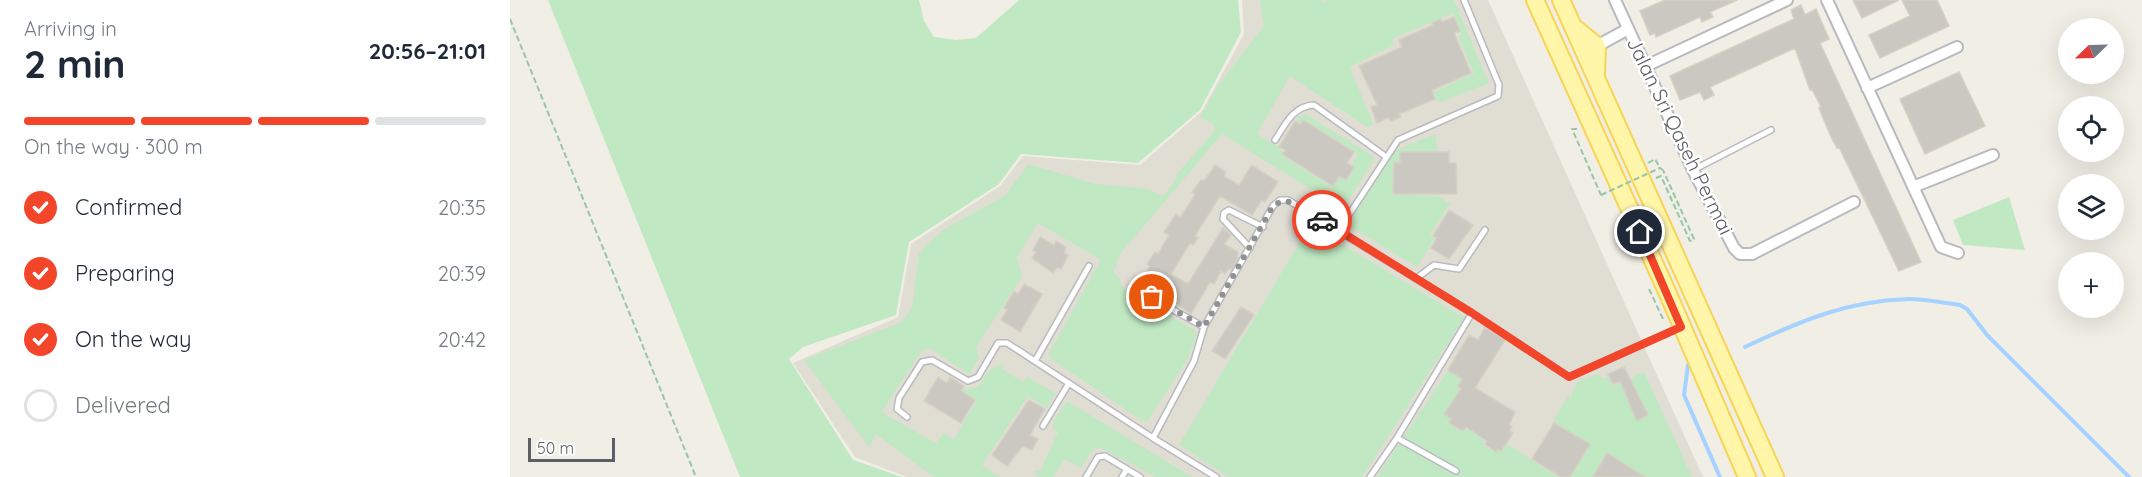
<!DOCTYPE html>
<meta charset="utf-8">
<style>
body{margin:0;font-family:Quicksand,sans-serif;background:#f6f6f7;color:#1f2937;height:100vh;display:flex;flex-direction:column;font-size:22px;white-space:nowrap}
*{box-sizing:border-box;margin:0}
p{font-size:20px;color:#747a83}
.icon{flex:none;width:33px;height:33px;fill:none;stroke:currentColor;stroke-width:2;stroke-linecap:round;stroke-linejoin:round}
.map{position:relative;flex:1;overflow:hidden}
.sheet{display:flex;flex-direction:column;background:#fff;width:510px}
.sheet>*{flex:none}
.needle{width:39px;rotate:247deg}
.tools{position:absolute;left:1548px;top:18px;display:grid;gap:12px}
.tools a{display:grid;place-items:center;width:66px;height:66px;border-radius:50%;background:#fff;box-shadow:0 6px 24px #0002;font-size:30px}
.scale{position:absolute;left:18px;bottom:15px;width:87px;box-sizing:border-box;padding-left:6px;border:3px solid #5c6066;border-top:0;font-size:16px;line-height:21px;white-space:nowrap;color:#5c6066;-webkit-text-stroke:4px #fff;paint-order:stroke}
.pin{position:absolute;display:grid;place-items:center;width:51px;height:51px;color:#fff;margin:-26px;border:3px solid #fff;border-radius:50%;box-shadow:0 2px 6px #0007}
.courier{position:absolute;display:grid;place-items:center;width:60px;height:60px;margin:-30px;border:4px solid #f24529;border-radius:50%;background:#fff;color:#222;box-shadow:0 2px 8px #0007}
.head em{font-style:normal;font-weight:800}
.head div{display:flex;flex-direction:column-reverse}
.head{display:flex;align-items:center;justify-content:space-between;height:102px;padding:0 24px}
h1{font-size:39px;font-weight:800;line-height:45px}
.bar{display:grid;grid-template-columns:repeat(4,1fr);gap:9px 6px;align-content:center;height:72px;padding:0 24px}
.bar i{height:8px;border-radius:4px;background:#e0e1e3}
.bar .selected{background:#f24529}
.bar p{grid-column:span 4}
ol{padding:0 24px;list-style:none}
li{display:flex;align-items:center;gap:18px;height:66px}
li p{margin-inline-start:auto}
li .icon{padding:6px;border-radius:50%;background:#f24529;color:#fff;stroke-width:4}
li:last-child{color:#747a83}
li i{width:33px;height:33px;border:3px solid #e0e1e3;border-radius:50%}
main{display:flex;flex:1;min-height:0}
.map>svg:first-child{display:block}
.education{fill:#e0ddd3}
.green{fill:#c0e8c3}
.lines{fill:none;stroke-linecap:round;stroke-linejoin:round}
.stream{stroke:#a5d2ff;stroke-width:4}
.building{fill:#cbc8c2;stroke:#d5d0c3;stroke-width:1.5}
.lane-casing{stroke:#b7babf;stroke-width:8}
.street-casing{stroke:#b7babf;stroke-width:14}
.primary-casing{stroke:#f8d455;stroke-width:20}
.path{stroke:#97c7a8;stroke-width:2;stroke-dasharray:6 3;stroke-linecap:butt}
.lane{stroke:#fff;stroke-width:5}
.street{stroke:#fff;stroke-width:10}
.primary{stroke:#fff6aa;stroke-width:16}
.path-bridge{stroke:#97c7a8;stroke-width:2;stroke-dasharray:6 3;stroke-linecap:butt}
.done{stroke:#909292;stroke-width:6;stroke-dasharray:0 10.8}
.route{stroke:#f24529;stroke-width:8}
.labels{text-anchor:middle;stroke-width:5;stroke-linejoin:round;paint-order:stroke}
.street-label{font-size:20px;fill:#5c6066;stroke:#fff}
</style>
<main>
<section class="sheet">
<div class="head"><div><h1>2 min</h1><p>Arriving in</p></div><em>20:56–21:01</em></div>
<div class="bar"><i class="selected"></i><i class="selected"></i><i class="selected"></i><i></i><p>On the way · 300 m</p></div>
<ol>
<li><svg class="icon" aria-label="check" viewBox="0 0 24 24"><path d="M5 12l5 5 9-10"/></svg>Confirmed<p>20:35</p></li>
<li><svg class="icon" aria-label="check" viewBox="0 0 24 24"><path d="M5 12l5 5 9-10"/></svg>Preparing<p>20:39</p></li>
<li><svg class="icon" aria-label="check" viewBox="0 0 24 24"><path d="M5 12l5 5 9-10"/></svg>On the way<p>20:42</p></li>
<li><i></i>Delivered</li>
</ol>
</section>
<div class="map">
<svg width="1632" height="477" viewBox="0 0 1632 477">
<rect width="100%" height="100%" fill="#f0eee5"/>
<path class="education" d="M732 0H978L1193 477H397L345 457 283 363 388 317 401 244 490 186 513 156 630 165 692 111 734 34Z"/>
<path class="green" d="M38 0H409L414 21 424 37 446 40 466 38 509 0H728L731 32 690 110 628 163 511 154 489 184 399 242 386 315 293 347 279 359 343 460 392 477H230Z
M750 0H812L813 3 819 0H944L979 83 928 103 924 92 964 73 948 36 952 33 943 13 882 39 884 45 840 67 863 124 857 127 780 76 747 134 773 150 771 155 823 188 830 177 836 181 845 167 842 164 848 154 793 119 790 123 786 121 788 117 795 114 863 156 864 160 833 209 712 134 610 254 603 273 609 277 612 287 684 330 687 335 677 360 637 422 631 420 540 358 539 353 591 260 528 223 507 257 512 277 466 347 469 358 459 374 421 349 412 350 373 410 374 414 426 443 434 433 444 439 467 400 453 392 455 388C471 392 471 379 480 370 483 367 490 366 494 364L492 369 513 382 517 377 545 393 537 408 518 396 472 465 489 477H424L366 434 359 447 294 360 392 322 402 308 409 253 433 230 496 195 518 164 585 184 638 189 653 196 666 180V175L702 134 705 129 702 123 690 117 709 84 754 26Z
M925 134 928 151 890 152 889 162 883 163V195L928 196 940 204 920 235 925 238 907 267 838 225 886 150Z
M1499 197 1515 250 1453 245 1443 220Z
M800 225 954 318 852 477H719L669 445Z
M938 371 952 379 947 387 957 393 955 397 948 393 934 414 941 419 938 423 953 432 956 428 974 440 972 444 986 453 988 450 991 452 997 444 1048 477H867Z
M1134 372 1182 477H1061L1080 444 1043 421 1058 396 1061 398 1066 383 1089 373 1092 379 1099 377 1103 386Z
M557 401 679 475 681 477H646L589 447 581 452 571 468 555 459 543 477H529L524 473 525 470 530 471 548 432 543 428V423Z"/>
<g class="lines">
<path class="stream" d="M1235 347C1288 322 1339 300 1399 299 1416 299 1434 303 1450 305L1457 309 1477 335 1619 477
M1178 365 1174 395 1210 477"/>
</g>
<path class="building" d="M1155 0H1227L1200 12 1203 17 1192 22 1190 17 1146 37 1145 33 1140 35 1130 11Z
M1343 0H1389L1352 18Z
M1392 0H1427L1439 26 1370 58 1359 35 1400 16Z
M1291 5 1295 15 1306 9 1319 39 1310 43 1411 262 1389 271 1329 147 1327 148 1322 139 1309 108 1311 107 1302 89 1300 90 1285 48 1200 87 1204 95 1194 100 1190 92 1170 100 1160 76 1284 19 1281 10Z
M944 17 950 31 944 33 961 73 922 90 925 99 889 114 891 117 880 121 879 117 867 123 861 107 867 105 849 66 892 47 889 40 923 25 922 23 931 19 932 22Z
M1449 72 1475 126 1415 154 1390 99Z
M793 120 844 152 837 163 844 167 836 180 829 176 823 186 772 154 776 150 769 147 785 121 790 124Z
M890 152H939V163H946L947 194H883L884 163H890Z
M705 165 716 172 714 176 729 185 742 165 768 182 755 202 752 200 742 215 710 196 685 236 688 238 683 245 680 243 661 274 678 284 713 228 721 235 714 244 728 252 727 259 721 270 719 268 715 274 711 271 704 284 700 282 681 314 644 287 642 291 629 283 640 266 637 264 645 252 648 254 659 235 654 232 666 214 670 218 685 195 682 192 691 180 694 181Z
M939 210 963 225 939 259 921 248 927 238 923 236Z
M530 237 544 245 546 241 556 247 554 253 558 255 551 269 547 267 543 273 522 258 526 252 523 250Z
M514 284 532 294 510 332 491 320 497 310 494 308 504 291 508 294Z
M731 307 744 315 715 359 702 351Z
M975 327 995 340 965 388 1005 412 999 425 1002 427 999 431 1003 433 991 451 988 449 986 452 975 444 977 441 956 427 953 431 939 423 942 419 934 414 951 389 948 386 952 379 938 370 959 335 968 340Z
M1114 367 1138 415 1127 421 1110 381 1103 384 1098 374Z
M428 377 437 383 440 377 454 386 451 391 465 400 451 423 414 401Z
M519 400 535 409 520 435 528 439 522 450 513 446 497 466 482 455Z
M1044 423 1080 444 1060 477H1051L1022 459Z
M1097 453 1135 477H1083Z"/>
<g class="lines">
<g class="lane-casing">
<path id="lane" d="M765 140C775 125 783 106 804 105L875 156
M1183 170 1261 130
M829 230 888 140 988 96 989 85 954 0
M740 248 713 219 714 213 719 210 753 227
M907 278 924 265 949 269 975 230
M624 288 694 327
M525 361 579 266
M397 417 387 409 389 398 412 362 422 360 458 381 468 377 488 343H497L643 438
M533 426 559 383
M887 438 946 471
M576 477 588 457 595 456 630 477
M612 477 617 469
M706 477 643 438 684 361 694 327 763 206 770 200H778L962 313 1059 377 1169 328
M860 477 887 438 962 313"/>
</g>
<g class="street-casing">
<path id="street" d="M1105 0 1183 170 1224 248 1230 254H1242L1344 202
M1317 0 1431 247 1448 253
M1087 46 1118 29
M1136 66 1277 0
M1357 88 1447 47
M1403 187 1483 155"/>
</g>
<g class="primary-casing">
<path id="primary" d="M1025 0 1159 296 1237 477
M1051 0 1265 477
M1066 29 1087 46 1086 74"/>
</g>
<path class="path" d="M0 19 186 477
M1067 129H1062L1091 195
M1138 163 1145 159 1150 168
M1146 178 1151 176 1180 241 1184 239 1153 170
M1139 289 1153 319"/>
<use href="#lane" class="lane"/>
<use href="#street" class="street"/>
<use href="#primary" class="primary"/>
<path class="path-bridge" d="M1091 195 1150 168 1153 170"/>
</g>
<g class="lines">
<path class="done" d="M642 297 694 327 763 206C779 193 797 211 812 220"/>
<path class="route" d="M812 220 962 313 1059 377 1171 327 1130 232"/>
</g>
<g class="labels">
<g class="street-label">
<text transform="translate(1170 136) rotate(64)" y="7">Jalan Sri Qaseh Permai</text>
</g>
</g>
</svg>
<div class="tools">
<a><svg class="needle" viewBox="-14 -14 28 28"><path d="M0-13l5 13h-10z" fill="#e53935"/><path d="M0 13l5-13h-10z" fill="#747a83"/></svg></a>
<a><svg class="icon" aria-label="locate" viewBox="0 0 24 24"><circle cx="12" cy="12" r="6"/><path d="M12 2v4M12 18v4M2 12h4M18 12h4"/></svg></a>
<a><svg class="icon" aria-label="layers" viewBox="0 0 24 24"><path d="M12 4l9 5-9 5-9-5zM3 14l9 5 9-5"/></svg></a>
<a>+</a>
</div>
<div class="scale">50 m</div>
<div class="pin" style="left:642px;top:297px;background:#ea580c"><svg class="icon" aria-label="bag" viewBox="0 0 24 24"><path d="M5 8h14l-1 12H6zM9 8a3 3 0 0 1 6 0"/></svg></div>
<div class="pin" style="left:1130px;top:232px;background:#1f2937"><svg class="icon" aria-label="home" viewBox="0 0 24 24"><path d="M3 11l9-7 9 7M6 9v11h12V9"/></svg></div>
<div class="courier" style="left:812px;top:220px"><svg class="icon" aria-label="car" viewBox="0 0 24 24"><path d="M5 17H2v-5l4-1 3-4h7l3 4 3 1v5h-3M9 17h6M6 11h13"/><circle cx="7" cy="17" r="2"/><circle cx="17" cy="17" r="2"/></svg></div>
</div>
</main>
